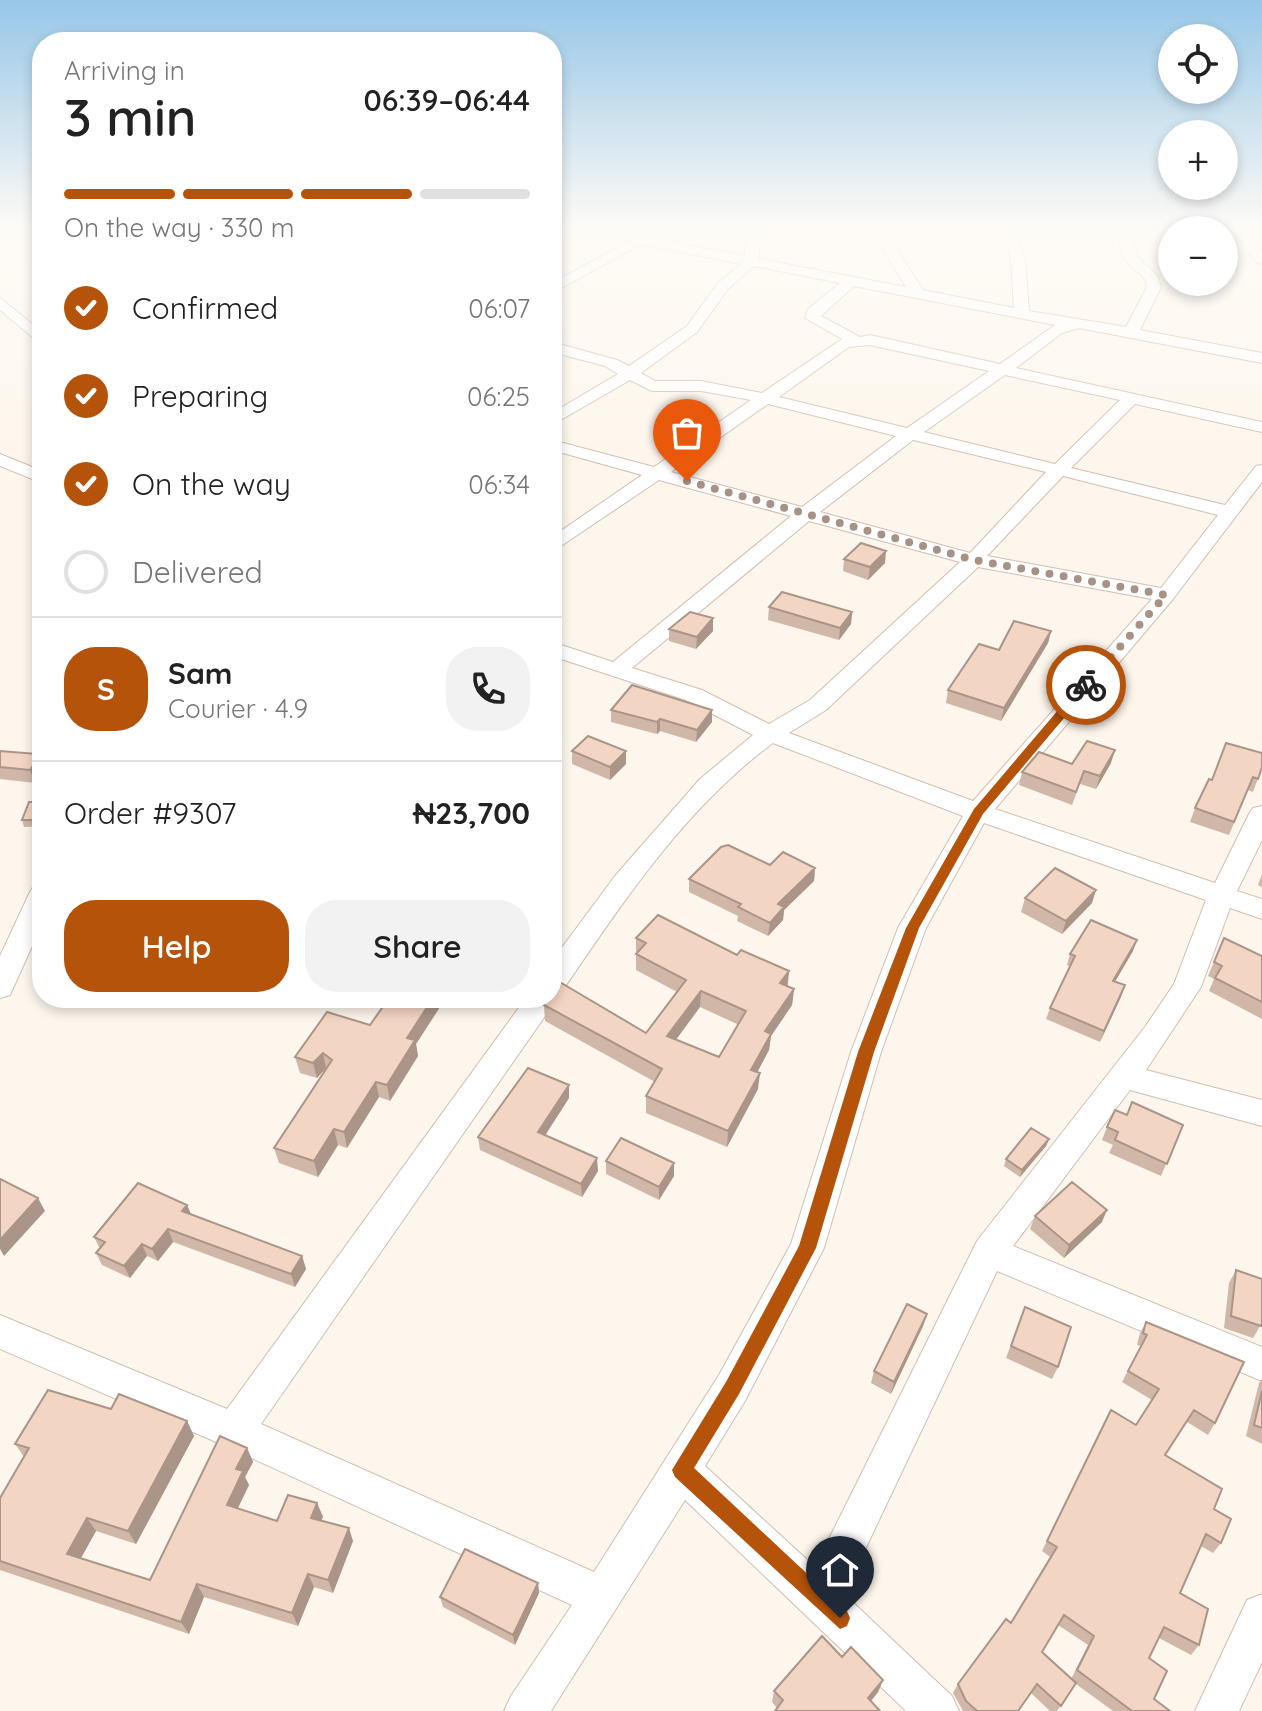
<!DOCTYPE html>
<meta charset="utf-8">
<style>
body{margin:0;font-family:Quicksand,sans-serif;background:#f2f2f2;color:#222;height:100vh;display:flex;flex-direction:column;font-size:30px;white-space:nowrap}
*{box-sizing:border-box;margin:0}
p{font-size:26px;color:#767676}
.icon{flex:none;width:44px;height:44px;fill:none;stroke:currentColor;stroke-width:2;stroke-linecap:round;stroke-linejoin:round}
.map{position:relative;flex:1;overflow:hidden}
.details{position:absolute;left:32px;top:32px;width:530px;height:976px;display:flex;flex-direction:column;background:#fff;border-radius:32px;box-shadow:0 4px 12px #0003}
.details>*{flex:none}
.tools{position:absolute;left:1158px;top:24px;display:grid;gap:16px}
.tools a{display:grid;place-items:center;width:80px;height:80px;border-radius:50%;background:#fff;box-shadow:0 4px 12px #0003;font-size:40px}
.pin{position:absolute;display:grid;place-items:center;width:68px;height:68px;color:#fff;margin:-82px -34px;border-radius:50% 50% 50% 0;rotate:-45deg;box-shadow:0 0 8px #0007}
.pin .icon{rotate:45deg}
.courier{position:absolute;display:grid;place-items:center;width:80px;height:80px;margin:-40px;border:6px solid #b45309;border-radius:50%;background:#fff;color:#222;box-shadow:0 2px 10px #0007}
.summary em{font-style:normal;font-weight:600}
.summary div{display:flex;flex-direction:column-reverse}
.summary{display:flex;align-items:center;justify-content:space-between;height:136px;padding:0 32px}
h1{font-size:52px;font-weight:600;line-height:60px}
.bar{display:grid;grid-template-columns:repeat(4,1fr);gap:12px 8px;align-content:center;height:96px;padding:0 32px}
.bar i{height:10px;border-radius:6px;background:#e0e0e0}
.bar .on{background:#b45309}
.bar p{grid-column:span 4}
.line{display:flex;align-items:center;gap:20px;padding:0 32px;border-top:2px solid #e0e0e0}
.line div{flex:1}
.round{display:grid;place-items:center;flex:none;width:84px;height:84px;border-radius:32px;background:#f2f2f2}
ol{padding:0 32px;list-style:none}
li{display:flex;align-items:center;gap:24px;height:88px}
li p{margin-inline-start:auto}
li .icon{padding:8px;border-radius:50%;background:#b45309;color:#fff;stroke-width:4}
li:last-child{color:#767676}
li i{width:44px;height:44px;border:4px solid #e0e0e0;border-radius:50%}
.action{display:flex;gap:16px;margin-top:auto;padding:16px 32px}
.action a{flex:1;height:92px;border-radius:32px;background:#b45309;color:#fff;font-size:32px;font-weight:600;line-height:92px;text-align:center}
.action a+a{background:#f2f2f2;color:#222}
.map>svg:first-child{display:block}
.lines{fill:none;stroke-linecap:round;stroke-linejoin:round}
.minor-casing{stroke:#d1beb0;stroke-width:2}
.minor{fill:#fff;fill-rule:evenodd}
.wall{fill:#d1b7a8;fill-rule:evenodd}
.shaded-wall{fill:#aa9588}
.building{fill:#f3d5c3;stroke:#aa9588;stroke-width:2;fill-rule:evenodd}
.route{fill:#b45309}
.done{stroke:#a89285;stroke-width:8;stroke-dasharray:0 14.4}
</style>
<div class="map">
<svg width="1262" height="1711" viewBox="0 0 1262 1711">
<rect width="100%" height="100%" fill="#fdf6ec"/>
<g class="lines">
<g class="minor-casing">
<path id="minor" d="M654 228 661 232 652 238 745 256 747 228H760L759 259 906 287 880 244 878 228H891L894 244 923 290 1014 308 1011 259 1001 228H1014L1025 259 1029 311 1126 327 1147 287 1146 280 1123 258 1117 228H1130L1137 257 1158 276 1161 287 1140 330 1262 353V363L1079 328 1062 333 1016 368 1262 422V432L1135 404 1071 468 1225 505 1256 466 1262 465V482L1173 599 995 809 1215 883 1249 814 1253 808 1262 806V840L1237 891 1262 899V919L1230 908 1201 987 1146 1070 1262 1100V1126L1130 1090 1013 1246 1262 1347V1381L997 1271 844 1594 952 1696 959 1711H906L685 1500 551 1711H504L511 1696 572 1605 221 1444 0 1349V1315L227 1409 526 998H552V961L615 876 700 779 753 735 686 700 552 656V642L613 662 791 516 659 480 552 552V537L642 475 552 450V440L654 467 751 400 701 391H652L630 380 552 425V413L618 374 605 366 552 352V342L617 360 629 366 687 326 718 283 741 264 642 244 552 293V283ZM754 266 840 283 808 309 805 318 842 339 762 393 701 381H655L641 373 697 332 728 289ZM854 286 1055 325 1000 364 870 335 860 337 821 316ZM870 345 989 371 907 428 779 397 849 347ZM1005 375 1120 400 1055 464 924 432ZM768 404 896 436 802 507 671 472ZM913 440 1046 472 970 553 820 512ZM1063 476 1218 515 1161 588 987 556ZM809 521 960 562 810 700 769 724 702 690 632 668ZM978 567 1152 599 973 801 789 733 826 710ZM773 743 963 816 898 928 851 1052 791 1244 719 1375 594 1572 261 1424 552 1006 556 998 554 993 562 991C624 901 684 809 773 743ZM984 823 1206 900 1174 984 1145 1027 977 1241 815 1567 705 1466 745 1401 824 1248 881 1052 926 928Z
M1231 228H1244L1262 251V264L1257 263Z
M0 298 42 332V345L0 310Z
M0 454 42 471V483L0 466Z
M42 885V924L10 995 0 998V956L29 894 33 887Z
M1262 1594V1662L1239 1711H1195L1247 1600Z"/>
</g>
<use href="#minor" class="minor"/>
</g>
<path class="wall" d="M844 559 885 563 868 580 843 571Z
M769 607 852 612 851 624 839 640 768 620Z
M713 618V631L696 649 669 641V629Z
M1051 631 1048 643 1001 721 946 703 948 690 999 650Z
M611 710 712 722 696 742 660 731 657 734 611 722Z
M0 751 37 754 35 783 0 779Z
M572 751 626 764 610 780 572 764Z
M1111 763 1096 789 1080 784 1072 805 1019 785 1022 772 1072 764Z
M1262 767 1253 792 1248 790 1229 835 1190 822 1195 808 1212 780Z
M42 802V826L24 827 22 820Z
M770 865 815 868 814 881 784 910 783 920 768 936 737 921 738 916 689 892V879Z
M1262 874V887L1258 885Z
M1025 898 1092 903 1062 934 1021 912Z
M636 938 737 955 789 971 788 986 794 989 792 1005 771 1036 769 1050 757 1072 758 1089 727 1147 646 1113V1096L655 1082 545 1021 544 1005 646 1033 677 992 636 970ZM700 1007 739 1025 719 1057 676 1040Z
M1224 938 1262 956V1019L1209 991 1214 979 1208 976Z
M1133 951 1115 981 1125 985 1100 1042 1046 1019 1050 1008 1070 967 1067 965 1070 954Z
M440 1007 416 1044 418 1056 390 1101 379 1097 347 1148 338 1145 318 1177 279 1163 274 1148 326 1068 317 1078 300 1073 295 1057 370 1025Z
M569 1098 545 1135 598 1171 582 1197 480 1150 478 1137Z
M1127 1115 1183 1125 1161 1176 1109 1153 1113 1145 1102 1140 1107 1127Z
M1049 1139 1046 1146 1020 1177 1004 1166 1006 1159Z
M606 1161 674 1163V1176L659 1200 606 1174Z
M187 1205 191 1214 302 1256 306 1269 295 1287 173 1242 158 1261 147 1256 130 1278 102 1265 96 1253 100 1249 94 1237Z
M1035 1216 1102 1222 1064 1258 1030 1229Z
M1236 1270 1262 1323 1253 1338 1224 1328 1229 1283Z
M1025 1307 1058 1367 1052 1379 1006 1358Z
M927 1314 923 1326 891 1394 871 1383 874 1371Z
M1146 1322 1215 1423 1208 1435 1187 1422 1165 1455 1214 1509 1221 1543 1213 1553 1201 1546 1180 1593 1199 1645 1191 1655 1159 1638 1149 1658 1154 1699 1170 1711H1113L1076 1684 1057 1711H1050L1031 1693 1019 1711H963L953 1693 958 1684 1011 1623 1050 1557 1042 1551 1111 1410 1136 1425 1152 1400 1122 1382 1141 1346 1137 1345 1140 1333ZM1058 1625 1088 1645 1071 1679 1042 1652Z
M1262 1378V1444L1246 1436 1259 1383Z
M111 1409 187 1421 194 1436 136 1544 96 1531 81 1558 150 1580 247 1448 253 1462 245 1477 249 1485 238 1508 277 1521 317 1503 323 1517 321 1520 353 1541 333 1593 314 1587 298 1626 204 1597 189 1634 0 1570V1498L24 1457 15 1444Z
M538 1583 539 1593 515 1645 443 1607 440 1597Z
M842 1657 883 1680 878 1692 871 1701 777 1708 772 1702 774 1691Z"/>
<path class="shaded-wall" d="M886 551 885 563 868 580 870 567Z
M852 612 851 624 839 640 840 628Z
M713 618V631L696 649 697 637Z
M1051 631 1048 643 1001 721 1004 708Z
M712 710V722L696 742 697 730Z
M660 719V731L657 734V722Z
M1115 750 1111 763 1096 789 1100 776Z
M626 751V764L610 780V767Z
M42 753V772L35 783 30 770Z
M815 868 814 881 784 910 783 920 768 936 770 923 778 904Z
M1096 890 1092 903 1062 934 1066 921Z
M1137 940 1133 951 1109 992 1113 981Z
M789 971 787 987 780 983Z
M1125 985 1121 997 1100 1042 1104 1031Z
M794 989 792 1005 771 1036 769 1050 750 1086 751 1070 765 1031Z
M701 991 700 1007 666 1053 667 1036Z
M433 998H439L440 1007 416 1044 418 1056 390 1101 387 1085 407 1038Z
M323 1053 326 1068 317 1078 313 1063Z
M760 1073 758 1089 727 1147 728 1131Z
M376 1082 379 1097 347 1148 344 1132Z
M569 1085V1098L539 1145 538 1132Z
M334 1129 338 1145 318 1177 314 1161Z
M1049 1139 1046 1146 1020 1177 1022 1170Z
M597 1158 598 1171 582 1197 581 1184Z
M674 1163V1176L659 1200V1187Z
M38 1198 45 1211 4 1256 0 1249V1240Z
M187 1205 192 1217 182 1211Z
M1107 1210 1102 1222 1064 1258 1069 1245Z
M168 1229 173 1242 158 1261 152 1249Z
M142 1244 147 1256 130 1278 124 1266Z
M302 1256 306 1269 295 1287 291 1274Z
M927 1314 923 1326 891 1394 894 1382Z
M187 1421 194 1436 136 1544 128 1531Z
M247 1448 253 1462 245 1477 249 1485 233 1518 227 1505 236 1469Z
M317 1503 323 1517 316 1531 311 1518Z
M87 1518 96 1531 76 1567 67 1554Z
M349 1528 353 1541 333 1593 328 1580Z
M308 1574 314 1587 298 1626 292 1613Z
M538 1583 539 1593 515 1645 513 1635Z
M197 1584 204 1597 189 1634 181 1622Z
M883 1680 878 1692 864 1710 868 1698Z"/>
<path class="building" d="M861 543 886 551 870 567 844 559Z
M782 592 852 612 840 628 769 607Z
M690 612 713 618 697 637 669 629Z
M1014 621 1051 631 1004 708 948 690 979 644 999 650Z
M632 685 712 710 697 730 660 719 657 722 611 710Z
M588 736 626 751 610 767 572 751Z
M1087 741 1115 750 1100 776 1084 771 1076 792 1022 772 1039 752 1072 764Z
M1226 743 1262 753V767L1258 779 1253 777 1234 822 1195 808 1209 779 1212 780Z
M40 749H42V753L30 770 0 767V751L37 754Z
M29 802H42V820H22Z
M728 845 770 865 783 852 815 868 778 904 784 907 770 923 738 907 741 904 689 879 721 847Z
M1055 868 1096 890 1066 921 1025 898Z
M658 915 737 955 741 950 789 971 780 983 794 989 765 1031 771 1034 751 1070 760 1073 728 1131 646 1096 662 1069 544 1005 548 998H552V991L558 981 646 1033 686 980 636 954 646 943 636 938ZM701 991 746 1011 719 1057 667 1036Z
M1091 920 1137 940 1113 981 1125 985 1104 1031 1050 1008 1075 956 1070 954Z
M1224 938 1262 956V1002L1215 978 1222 966 1214 962Z
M389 998H433L407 1038 415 1040 387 1085 376 1082 344 1132 334 1129 314 1161 274 1148 332 1060 323 1053 313 1063 295 1057 327 1012 370 1025Z
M528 1068 569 1085 538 1132 597 1158 581 1184 478 1137Z
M1132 1102 1183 1125 1167 1164 1115 1140 1118 1132 1107 1127 1115 1110 1127 1115Z
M1031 1128 1049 1139 1022 1170 1006 1159Z
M621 1138 674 1163 659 1187 606 1161Z
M0 1179 38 1198 0 1240Z
M1072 1182 1107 1210 1069 1245 1035 1216Z
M138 1183 187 1205 182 1211 302 1256 291 1274 168 1229 152 1249 142 1244 124 1266 96 1253 105 1242 94 1237Z
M1236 1270 1262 1279V1323L1261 1326 1231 1316Z
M907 1304 927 1314 894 1382 874 1371Z
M1025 1307 1071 1327 1058 1367 1011 1346Z
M1146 1322 1244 1362 1215 1423 1194 1410 1165 1455 1222 1489 1214 1509 1231 1519 1221 1543 1206 1534 1180 1593 1208 1609 1199 1645 1164 1627 1149 1658 1167 1671 1154 1699 1170 1711H1132L1077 1670 1094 1636 1064 1615 1042 1652 1076 1683 1061 1706 1037 1684 1018 1711H977L966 1701 958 1684 1006 1619 1011 1623 1057 1547 1047 1541 1111 1410 1136 1425 1159 1389 1128 1371 1147 1335 1143 1333Z
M48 1390 111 1409 119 1394 187 1421 128 1531 87 1518 67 1554 150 1580 220 1436 247 1448 236 1469 243 1471 227 1505 277 1521 288 1495 317 1503 311 1518 349 1528 328 1580 308 1574 292 1613 197 1584 181 1622 0 1561V1498L29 1448 15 1444Z
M1262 1391V1428L1254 1425Z
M465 1549 538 1583 513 1635 440 1597Z
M822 1636 842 1657 851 1647 883 1680 868 1698 880 1711H775L783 1700 774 1691Z"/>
<linearGradient id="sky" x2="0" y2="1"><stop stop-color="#97c7e8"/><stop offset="0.49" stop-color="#fefbf6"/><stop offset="1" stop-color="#fefbf6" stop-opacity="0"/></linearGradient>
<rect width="1262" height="467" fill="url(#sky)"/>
<path class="route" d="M1082 682 1092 685 983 814 919 928 874 1052 816 1248 739 1394 694 1468 847 1611 850 1618 847 1626 840 1629 675 1477 672 1470 726 1382 799 1246 858 1052 906 928 974 809Z"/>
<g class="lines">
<path class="done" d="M687 481 974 560 1166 595 1086 685"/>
</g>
</svg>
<div class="tools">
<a><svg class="icon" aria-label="locate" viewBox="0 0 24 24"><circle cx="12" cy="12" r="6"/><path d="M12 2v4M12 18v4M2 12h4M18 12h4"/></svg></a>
<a>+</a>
<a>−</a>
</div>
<div class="pin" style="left:687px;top:481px;background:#ea580c"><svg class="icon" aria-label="bag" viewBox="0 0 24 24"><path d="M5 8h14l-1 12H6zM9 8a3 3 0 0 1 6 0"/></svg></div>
<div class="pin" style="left:840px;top:1618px;background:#1f2937"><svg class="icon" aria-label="home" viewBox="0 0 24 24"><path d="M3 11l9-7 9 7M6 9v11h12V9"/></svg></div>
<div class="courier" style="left:1086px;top:685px"><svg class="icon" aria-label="bike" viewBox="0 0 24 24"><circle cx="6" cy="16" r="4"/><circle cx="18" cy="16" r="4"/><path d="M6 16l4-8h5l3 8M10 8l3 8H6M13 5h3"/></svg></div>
<section class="details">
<div class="summary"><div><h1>3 min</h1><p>Arriving in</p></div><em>06:39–06:44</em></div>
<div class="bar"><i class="on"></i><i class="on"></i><i class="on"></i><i></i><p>On the way · 330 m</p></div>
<ol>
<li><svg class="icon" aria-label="check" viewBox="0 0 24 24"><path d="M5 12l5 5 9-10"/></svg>Confirmed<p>06:07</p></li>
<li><svg class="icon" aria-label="check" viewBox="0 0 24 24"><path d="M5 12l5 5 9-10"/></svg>Preparing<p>06:25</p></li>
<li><svg class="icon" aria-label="check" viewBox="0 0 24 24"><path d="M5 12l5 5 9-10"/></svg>On the way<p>06:34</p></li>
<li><i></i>Delivered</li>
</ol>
<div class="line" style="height:144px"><b class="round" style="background:#b45309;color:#fff">S</b><div><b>Sam</b><p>Courier · 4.9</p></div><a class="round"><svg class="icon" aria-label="phone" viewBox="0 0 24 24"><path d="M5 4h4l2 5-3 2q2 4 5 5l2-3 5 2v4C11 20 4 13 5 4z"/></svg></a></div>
<div class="line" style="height:104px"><div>Order #9307</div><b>₦23,700</b></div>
<div class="action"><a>Help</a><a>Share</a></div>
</section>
</div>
